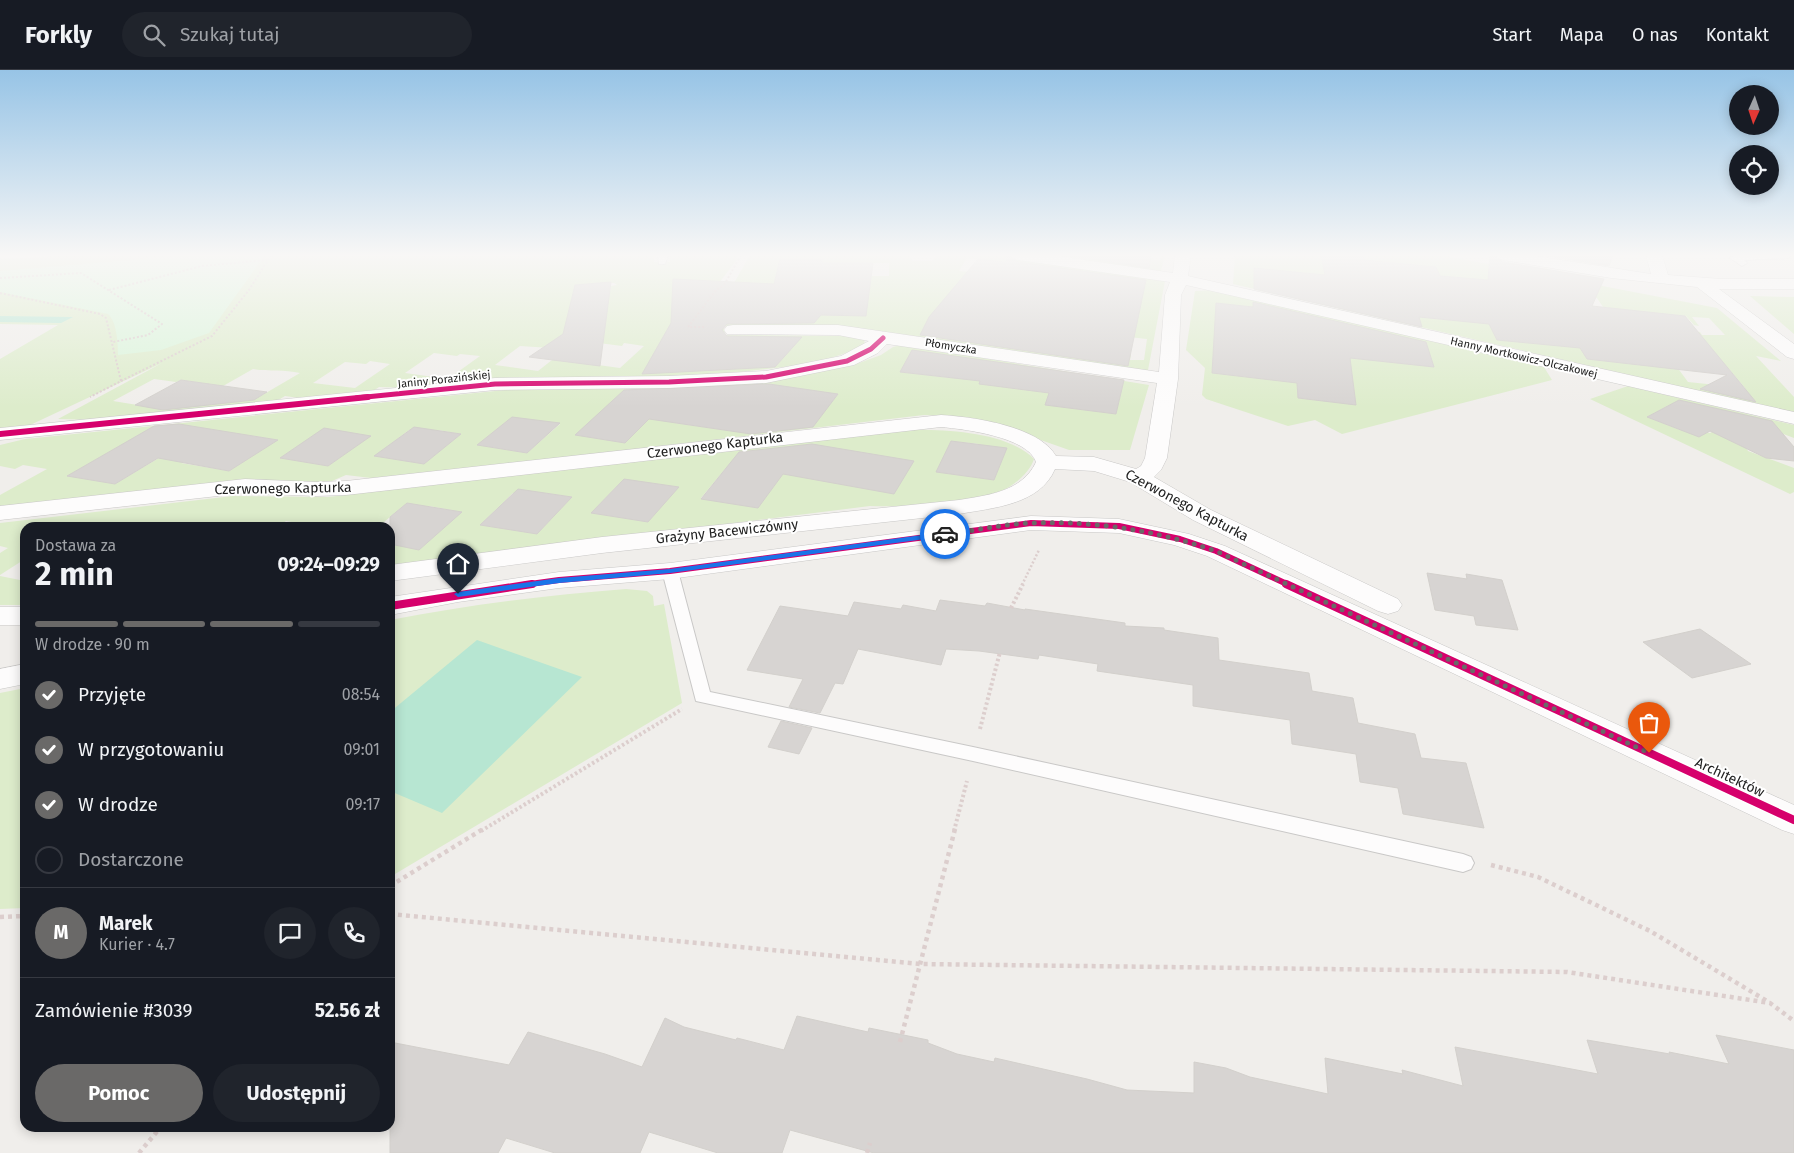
<!DOCTYPE html>
<html lang="pl">
<meta charset="utf-8">
<style>
body{margin:0;font-family:"Fira Sans",sans-serif;background:#20242c;color:#f1f3f6;height:100vh;display:flex;flex-direction:column;font-size:19px;white-space:nowrap}
*{box-sizing:border-box;margin:0}
p{font-size:16px;color:#9ea1a6}
.icon{flex:none;width:28px;height:28px;fill:none;stroke:currentColor;stroke-width:2;stroke-linecap:round;stroke-linejoin:round}
.map{position:relative;flex:1;overflow:hidden}
.panel{position:absolute;left:20px;top:452px;width:375px;height:610px;display:flex;flex-direction:column;background:#171b24;border-radius:15px;box-shadow:0 2px 12px #0003}
.panel>*{flex:none}
.needle{width:32px;rotate:183deg}
.buttons{position:absolute;left:1729px;top:15px;display:grid;gap:10px}
.buttons a{display:grid;place-items:center;width:50px;height:50px;border-radius:50%;background:#171b24;box-shadow:0 2px 12px #0003;font-size:25px}
.pin{position:absolute;display:grid;place-items:center;width:42px;height:42px;color:#fff;margin:-51px -21px;border-radius:50% 50% 50% 0;rotate:-45deg;box-shadow:0 0 5px #0007}
.pin .icon{rotate:45deg}
.courier{position:absolute;display:grid;place-items:center;width:50px;height:50px;margin:-25px;border:4px solid #1a73e8;border-radius:50%;background:#fff;color:#222;box-shadow:0 1px 6px #0007}
.overview em{font-style:normal;font-weight:700}
.overview div{display:flex;flex-direction:column-reverse}
.overview{display:flex;align-items:center;justify-content:space-between;height:85px;padding:0 15px}
h1{font-size:32px;font-weight:700;line-height:38px}
.bar{display:grid;grid-template-columns:repeat(4,1fr);gap:8px 5px;align-content:center;height:60px;padding:0 15px}
.bar i{height:6px;border-radius:4px;background:#363941}
.bar .on{background:#6a6968}
.bar p{grid-column:span 4}
.line{display:flex;align-items:center;gap:12px;padding:0 15px;border-top:1px solid #363941}
.line div{flex:1}
.round{display:grid;place-items:center;flex:none;width:52px;height:52px;border-radius:26px;background:#20242c}
ol{padding:0 15px;list-style:none}
li{display:flex;align-items:center;gap:15px;height:55px}
li p{margin-inline-start:auto}
li .icon{padding:5px;border-radius:50%;background:#6a6968;color:#fff;stroke-width:4}
li:last-child{color:#9ea1a6}
li i{width:28px;height:28px;border:2px solid #363941;border-radius:50%}
.primary-button{display:flex;gap:10px;margin-top:auto;padding:10px 15px}
.primary-button a{flex:1;height:58px;border-radius:30px;background:#6a6968;color:#fff;font-size:20px;font-weight:700;line-height:58px;text-align:center}
.primary-button a+a{background:#20242c;color:#f1f3f6}
header{display:flex;align-items:center;gap:30px;box-sizing:border-box;height:70px;padding:0 25px;background:#171b24;border-bottom:1px solid #363941}
header strong{font-size:24px}
nav{display:flex;gap:28px;margin-inline-start:auto;font-size:18px}
.search{width:350px;height:45px;background:#20242c;display:flex;align-items:center;gap:12px;box-sizing:border-box;padding:0 18px;border-radius:28px;color:#9ea1a6;font-size:19px}
.map>svg:first-child{display:block}
.grass{fill:#ddeccb;fill-rule:evenodd}
.park{fill:#daf5da}
.pitch{fill:#b7e6d2}
.building{fill:#d7d4d2;stroke:#d3d0cc}
.lines{fill:none;stroke-linecap:round;stroke-linejoin:round}
.lane-casing{stroke:#c9c8c7;stroke-width:2}
.street-casing{stroke:#c9c8c7;stroke-width:1}
.path-far3{stroke:#dccecd;stroke-width:2;stroke-dasharray:2 2;stroke-linecap:butt}
.path-far2{stroke:#dccecd;stroke-width:2.5;stroke-dasharray:2 2;stroke-linecap:butt}
.path-far1{stroke:#dccecd;stroke-width:4;stroke-dasharray:2.5 2.5;stroke-linecap:butt}
.path{stroke:#dccecd;stroke-width:4.5;stroke-dasharray:4 4;stroke-linecap:butt}
.lane{fill:#fdfcfc;fill-rule:evenodd}
.street{fill:#fdfcfc;fill-rule:evenodd}
.cycleway-far2-casing{stroke:#fff;stroke-width:7}
.cycleway-far1-casing{stroke:#fff;stroke-width:9}
.cycleway-casing{stroke:#fff;stroke-width:11}
.cycleway-far2{stroke:#d6006c;stroke-width:5}
.cycleway-far1{stroke:#d6006c;stroke-width:6}
.cycleway{stroke:#d6006c;stroke-width:8}
.route{fill:#1a73e8}
.done{stroke:#6a6968;stroke-width:5;stroke-dasharray:0 9}
.labels{text-anchor:middle;stroke-width:4;stroke-linejoin:round;paint-order:stroke}
.far-street-label{font-size:11px;fill:#222;stroke:#fff}
.street-label{font-size:14px;fill:#222;stroke:#fff}
</style>
<header>
<strong>Forkly</strong>
<div class="search"><svg class="icon" aria-label="search" viewBox="0 0 24 24"><circle cx="10" cy="10" r="6"/><path d="M15 15l6 6"/></svg>Szukaj tutaj</div>
<nav><a>Start</a><a>Mapa</a><a>O nas</a><a>Kontakt</a></nav>
</header>
<div class="map">
<svg width="1794" height="1083" viewBox="0 0 1794 1083">
<rect width="100%" height="100%" fill="#f0eeeb"/>
<path class="grass" d="M78 185H654V192H670V185H738L736 191 684 258 725 259 724 265 844 266 864 270 865 274C833 292 794 296 758 300 667 311 564 314 473 308L468 312 412 318 379 317 370 323 306 329 285 326 275 332 100 350 58 349 162 293 26 357 0 359V289L58 255 0 254V189ZM595 213H614L617 215 611 216 609 227 571 230 575 216ZM599 273 622 276 624 273 644 276 620 298 576 292ZM796 273 777 295 733 289ZM520 276 566 279 538 301 495 295ZM434 283 457 286 460 284 480 286 448 309 405 303ZM370 291 390 294 355 318 313 313 345 292 366 294ZM253 299C269 302 284 299 300 303L259 327 216 320ZM154 309 176 312 181 310 202 313 156 338 113 331Z
M750 185H907L913 191H931L937 185H984L1018 188 1165 211 1148 300 1135 301 873 260 846 258 693 256 730 220ZM967 188 1008 192 1002 205 959 201ZM780 189H822L820 202H777ZM846 193H889V206H844ZM868 231 865 246 818 245ZM1083 262 1147 269 1144 290H1130L1131 285 1079 279Z
M1054 185H1124L1155 190H1160L1161 185H1165L1161 201Z
M1235 185H1321L1323 191 1366 194 1363 185H1441L1717 238 1781 291 1756 286 1794 327V343L1233 214ZM1393 193 1436 197 1441 210ZM1455 207 1516 213 1460 218ZM1550 224 1597 228 1607 243ZM1452 235 1458 251 1409 246ZM1637 241 1686 246 1694 255 1699 256 1692 247 1709 248 1725 265H1702L1700 262 1648 257ZM1577 272 1641 295 1587 289ZM1674 293 1729 299 1745 318 1688 312Z
M1213 220 1544 297 1552 310 1342 364 1315 350 1288 356 1206 329 1202 325 1205 298 1186 280 1195 221ZM1217 233 1266 239V254L1215 249ZM1375 274 1428 280 1434 297 1378 291ZM1213 285 1266 309 1212 303ZM1297 307 1353 314 1356 334 1298 328Z
M1750 226 1794 227V264Z
M901 275 1149 315 1130 380H1069L990 352 966 347 924 345 474 398 371 408 346 405 325 414 0 436V425L47 399 23 395 15 399 0 396V375L25 369 514 319H617L775 310 859 293 881 285 893 277ZM910 284 961 289 951 308 900 302ZM1121 323 1116 344 1045 335ZM838 324 818 350 769 343ZM748 333 724 360 675 353ZM602 341 653 345 625 373 576 365ZM508 350 533 353 560 354 527 383 478 375ZM409 360 433 364 438 360 461 364 424 394 375 386ZM319 362 370 366 328 396 280 388ZM255 366 277 370 229 401 181 393ZM116 378 139 382H169L115 414 68 406Z
M1628 316 1794 355V368L1778 362 1746 378 1748 381 1794 398V422L1790 424 1590 329ZM1669 335 1727 354 1710 363 1683 358 1680 360 1647 347Z
M908 360C944 359 1008 362 1034 389 1030 402 1014 416 1001 421 964 434 909 437 870 436L390 496V474L420 479 461 442 429 436 425 440 403 436 377 458 345 457 319 452 313 456 286 451 277 458H25V489L0 505V483L8 478 0 476V453L233 426 328 427ZM951 371 979 374 1005 382 994 410 937 402ZM859 382 887 387 837 414ZM725 399 753 403 758 438 701 428ZM621 412 648 416 651 413 678 417 648 452 591 443ZM513 423 541 427 546 423 572 427 537 464 480 455Z
M0 506 25 511V535H0Z
M626 519 647 521 653 526 654 536 664 534 682 633 390 807V597L392 594 390 593V550C468 535 547 525 626 519Z
M25 618V838L0 839V623Z"/>
<path class="park" d="M193 185H265L209 263 161 280 118 285C118 274 117 252 108 244L0 222V201Z"/>
<path class="pitch" d="M0 246 73 247 61 253 0 252Z
M477 570 582 607 442 743 390 721V642Z"/>
<path class="building" d="M1007 185 1018 192 1146 210 1128 296 920 265 929 247 978 189 1006 192Z
M1065 185H1151L1149 198Z
M1321 185H1363L1364 190 1436 197 1440 206 1488 210 1490 185H1493L1503 192 1604 209 1592 236 1685 246 1756 332 1700 319 1727 305 1587 289 1580 278 1497 270 1489 254 1419 247 1422 257 1254 219V198L1325 205Z
M1542 185H1613L1609 196Z
M780 189H822V193H873L866 246 821 245 814 253 727 254 722 260 727 266 802 267 775 297 642 304 671 253 673 209 774 214Z
M611 212 600 296 529 287 563 264 575 215Z
M1253 232 1426 272 1434 297 1350 288 1356 335 1298 328 1297 313 1212 303 1216 233 1253 237Z
M912 280 1124 310 1116 344 1045 335 1049 323 979 314 980 311 900 302Z
M181 310 267 322 254 330 163 340 135 335Z
M769 314 838 324 813 357 751 364 649 349 625 373 575 365 624 320Z
M1679 330 1772 351 1794 377V391L1766 388 1710 361 1699 367 1647 347Z
M512 347 560 353 527 383 477 375Z
M179 354 278 370 229 401 158 388 115 414 67 406 154 356Z
M414 357 461 364 424 394 374 386Z
M324 358 371 366 328 396 280 388Z
M951 371 1007 378 994 410 936 402Z
M812 374 914 391 894 424 783 404 758 438 701 429 739 382Z
M624 409 679 417 648 452 591 443Z
M518 419 572 427 537 464 480 455Z
M407 433 462 442 419 480 390 474V447Z
M1427 503 1467 509 1466 504 1502 510 1518 560 1476 555 1474 546 1435 540Z
M940 530 985 536 987 533 1025 540V539L1125 553V556L1164 558V560L1218 568 1219 590 1309 603 1312 621 1353 628 1358 653 1415 664 1421 688 1466 693 1484 758 1403 744 1398 718 1360 712 1356 684 1292 674 1290 650 1193 636V615L1097 601 1098 594 1039 585 1038 589 979 581 946 579 941 595 858 579 843 614 835 613 820 643 789 637 803 609 747 600 780 536 848 546 854 532 901 539 903 535 936 541Z
M1700 559 1751 594 1692 608 1643 572Z
M781 651 812 658 799 684 768 677Z
M797 946 868 962 869 958 928 970V973L957 984 994 992 995 988 1087 1009 1127 1020 1194 1023V992L1226 998 1250 1007 1328 1024 1325 988 1403 1004 1402 1000 1463 1016 1455 977 1598 1004 1587 970 1670 984 1669 982 1729 994 1716 965 1794 980V1083H874L790 1060 782 1083H718L649 1062 640 1083H555L506 1068 498 1083H390V972L509 995 528 962 605 984 642 997 665 948 684 957 736 970 737 968 784 980Z"/>
<g class="lines">
<g class="lane-casing">
<path id="lane" d="M658 185H668L665 194H659Z
M1735 185H1792L1788 188 1744 190 1747 193 1742 196 1730 188Z
M670 496 675 498 678 501 710 622 973 677 1463 784 1471 787 1474 793 1471 799 1463 802 973 691 696 631 662 501 665 498Z"/>
</g>
<g class="street-casing">
<path id="street" d="M1010 185H1051L1173 203 1175 185H1191L1188 206 1794 342V354L1186 215 1181 225 1178 309 1167 388 1161 400 1154 407 1211 440 1398 529 1402 535 1398 541 1388 544 1378 541 1193 450 1130 412 1094 401 1055 399C1040 435 992 438 959 444L602 483 390 511V495L602 467 959 430C988 425 1022 422 1036 392 1028 367 964 359 941 357L346 425 316 426 245 423 0 450V436L245 409 316 412 346 411 941 345C973 347 1039 356 1056 386L1094 387 1136 399 1141 396 1145 388 1157 313 887 274 878 283 854 295 766 313 669 318 495 320 0 370V358L495 308 669 306 766 301 841 286 869 271 838 265 727 264 724 260 727 256 733 255H838L1159 302 1165 225 1170 212 1018 190 1013 188Z
M1495 185H1529L1651 204 1646 185H1662L1668 205 1721 209H1794V219H1719L1794 274V289L1787 287 1697 217 1611 208 1503 190 1498 188Z
M1031 446 1119 449 1189 464 1225 476 1794 735V764L1782 760 1207 486 1174 475 1119 463 1031 460 670 509 559 518 458 532 390 545V527L559 502 670 493Z
M0 537H25V555H0Z
M25 594V614L0 619V599Z"/>
</g>
<path class="path-far3" d="M0 208 81 203 162 254 148 265 113 272
M109 220 202 196 267 190
M0 223 100 244 106 248 121 311 90 327
M704 257H688L716 220 724 215 741 185
M121 311 212 266 249 220 271 185"/>
<path class="path-far2" d="M1022 515 1039 480"/>
<path class="path-far1" d="M1011 538 1023 514
M980 659 1000 582
M481 761 682 639
M954 761 967 711"/>
<path class="path" d="M1491 795 1538 807 1650 861 1767 931
M390 816 483 759
M390 844 920 894 1567 902 1770 933 1794 951
M0 847 25 846
M900 972 955 759
M139 1083 160 1058
M867 1083 870 1073"/>
<use href="#lane" class="lane"/>
<use href="#street" class="street"/>
<g class="cycleway-far2-casing">
<path id="cycleway-far2" d="M356 328 495 314 669 312 766 307 847 291 871 279 883 268"/>
</g>
<g class="cycleway-far1-casing">
<path id="cycleway-far1" d="M0 364 368 327
M523 515 559 510 670 501 1031 453 1119 456 1180 469 1216 481 1289 515"/>
</g>
<g class="cycleway-casing">
<path id="cycleway" d="M1286 514 1794 750
M390 536 532 514"/>
</g>
<use href="#cycleway-far2" class="cycleway-far2"/>
<use href="#cycleway-far1" class="cycleway-far1"/>
<use href="#cycleway" class="cycleway"/>
</g>
<linearGradient id="sky" x2="0" y2="1"><stop stop-color="#97c4e6"/><stop offset="0.55" stop-color="#f8f7f6"/><stop offset="1" stop-color="#f8f7f6" stop-opacity="0"/></linearGradient>
<rect width="1794" height="337" fill="url(#sky)"/>
<path class="route" d="M945 462 948 463V466L670 503 559 513 458 527 454 524 458 522 559 508 670 499Z"/>
<g class="lines">
<path class="done" d="M945 464C974 461 1003 454 1032 453 1098 451 1153 460 1216 481L1649 683"/>
</g>
<g class="labels">
<g class="far-street-label">
<text transform="translate(951 276) rotate(9)" y="4">Płomyczka</text>
<text transform="translate(1524 287) rotate(13)" y="4">Hanny Mortkowicz-Olczakowej</text>
<text transform="translate(444 309) rotate(-6)" y="4">Janiny Porazińskiej</text>
</g>
<g class="street-label">
<text transform="translate(715 375) rotate(-7)" y="5">Czerwonego Kapturka</text>
<text transform="translate(283 418) rotate(-1)" y="5">Czerwonego Kapturka</text>
<text transform="translate(1187 435) rotate(28)" y="5">Czerwonego Kapturka</text>
<text transform="translate(727 461) rotate(-6)" y="5">Grażyny Bacewiczówny</text>
<text transform="translate(1730 707) rotate(25)" y="5">Architektów</text>
</g>
</g>
</svg>
<div class="buttons">
<a><svg class="needle" viewBox="-14 -14 28 28"><path d="M0-13l5 13h-10z" fill="#e53935"/><path d="M0 13l5-13h-10z" fill="#9ea1a6"/></svg></a>
<a><svg class="icon" aria-label="locate" viewBox="0 0 24 24"><circle cx="12" cy="12" r="6"/><path d="M12 2v4M12 18v4M2 12h4M18 12h4"/></svg></a>
</div>
<div class="pin" style="left:1649px;top:683px;background:#ea580c"><svg class="icon" aria-label="bag" viewBox="0 0 24 24"><path d="M5 8h14l-1 12H6zM9 8a3 3 0 0 1 6 0"/></svg></div>
<div class="pin" style="left:458px;top:524px;background:#1f2937"><svg class="icon" aria-label="home" viewBox="0 0 24 24"><path d="M3 11l9-7 9 7M6 9v11h12V9"/></svg></div>
<div class="courier" style="left:945px;top:464px"><svg class="icon" aria-label="car" viewBox="0 0 24 24"><path d="M5 17H2v-5l4-1 3-4h7l3 4 3 1v5h-3M9 17h6M6 11h13"/><circle cx="7" cy="17" r="2"/><circle cx="17" cy="17" r="2"/></svg></div>
<section class="panel">
<div class="overview"><div><h1>2 min</h1><p>Dostawa za</p></div><em>09:24–09:29</em></div>
<div class="bar"><i class="on"></i><i class="on"></i><i class="on"></i><i></i><p>W drodze · 90 m</p></div>
<ol>
<li><svg class="icon" aria-label="check" viewBox="0 0 24 24"><path d="M5 12l5 5 9-10"/></svg>Przyjęte<p>08:54</p></li>
<li><svg class="icon" aria-label="check" viewBox="0 0 24 24"><path d="M5 12l5 5 9-10"/></svg>W przygotowaniu<p>09:01</p></li>
<li><svg class="icon" aria-label="check" viewBox="0 0 24 24"><path d="M5 12l5 5 9-10"/></svg>W drodze<p>09:17</p></li>
<li><i></i>Dostarczone</li>
</ol>
<div class="line" style="height:90px"><b class="round" style="background:#6a6968;color:#fff">M</b><div><b>Marek</b><p>Kurier · 4.7</p></div><a class="round"><svg class="icon" aria-label="chat" viewBox="0 0 24 24"><path d="M4 5h16v11H9l-5 4z"/></svg></a><a class="round"><svg class="icon" aria-label="phone" viewBox="0 0 24 24"><path d="M5 4h4l2 5-3 2q2 4 5 5l2-3 5 2v4C11 20 4 13 5 4z"/></svg></a></div>
<div class="line" style="height:65px"><div>Zamówienie #3039</div><b>52.56 zł</b></div>
<div class="primary-button"><a>Pomoc</a><a>Udostępnij</a></div>
</section>
</div>
